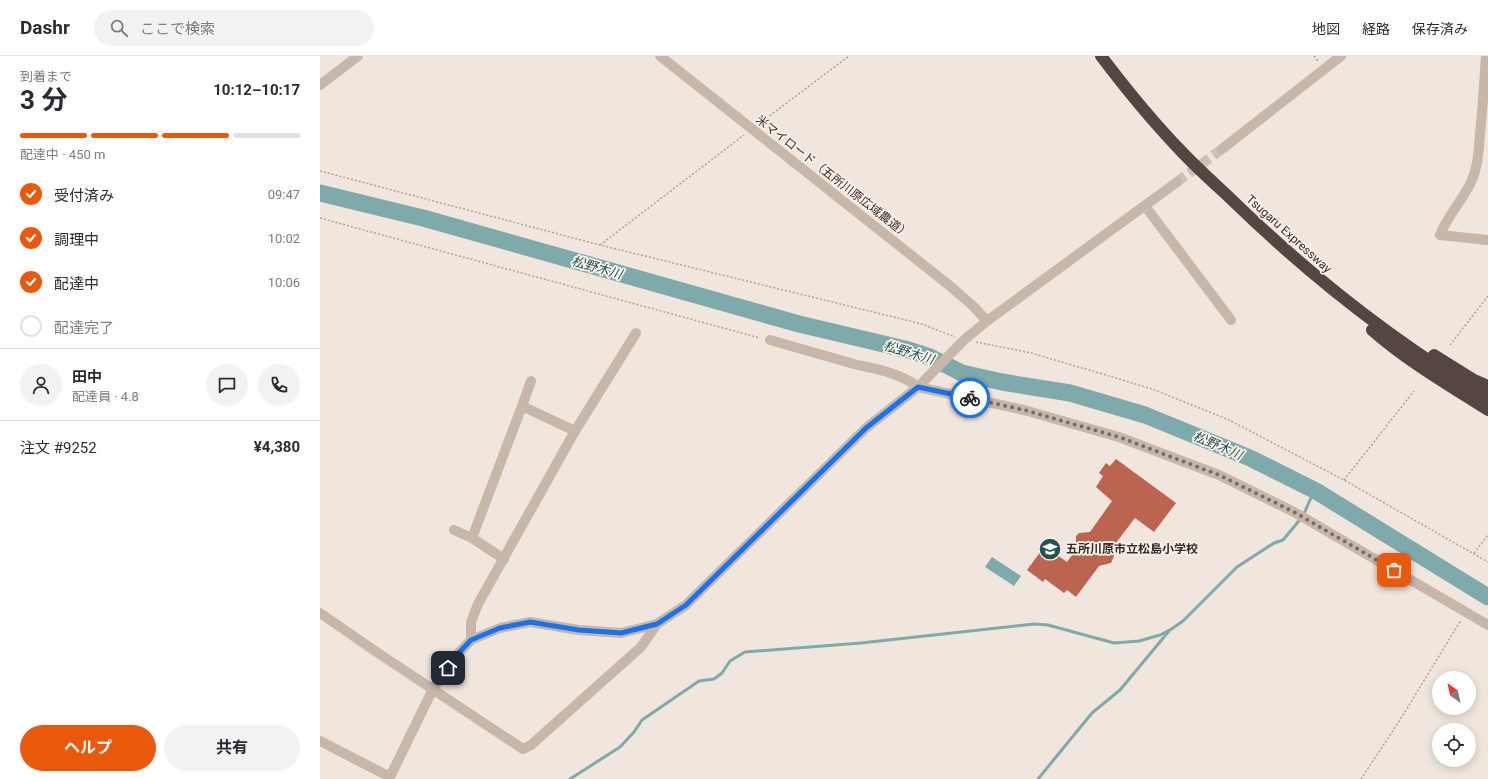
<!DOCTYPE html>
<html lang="ja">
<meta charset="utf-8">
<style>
body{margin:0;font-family:Roboto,"Noto Sans JP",sans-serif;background:#f2f2f3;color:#2b2b33;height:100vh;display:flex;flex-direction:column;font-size:15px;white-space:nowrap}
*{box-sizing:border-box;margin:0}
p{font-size:13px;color:#7c7c81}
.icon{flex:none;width:22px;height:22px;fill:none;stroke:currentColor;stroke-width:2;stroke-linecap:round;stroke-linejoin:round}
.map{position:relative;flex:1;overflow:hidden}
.sheet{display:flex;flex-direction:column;background:#fff;width:320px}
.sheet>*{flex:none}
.needle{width:26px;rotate:327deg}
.tools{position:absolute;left:1112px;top:615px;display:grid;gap:8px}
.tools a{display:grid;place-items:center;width:44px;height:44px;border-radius:50%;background:#fff;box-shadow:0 2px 10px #0003;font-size:20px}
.pin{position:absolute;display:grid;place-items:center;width:34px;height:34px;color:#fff;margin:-17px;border-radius:8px;box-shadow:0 2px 6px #0006}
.courier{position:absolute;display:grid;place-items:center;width:40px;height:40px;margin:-20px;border:3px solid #1a73e8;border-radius:50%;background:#fff;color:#222;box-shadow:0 1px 5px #0007}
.summary em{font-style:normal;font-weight:700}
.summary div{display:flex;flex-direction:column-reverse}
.summary{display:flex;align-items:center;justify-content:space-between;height:68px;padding:0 20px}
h1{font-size:26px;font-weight:700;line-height:30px}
.bar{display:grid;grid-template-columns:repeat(4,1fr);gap:6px 4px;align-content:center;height:48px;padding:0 20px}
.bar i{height:5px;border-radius:3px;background:#e1e1e2}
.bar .selected{background:#ea580c}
.bar p{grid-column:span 4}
.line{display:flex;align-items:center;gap:10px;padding:0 20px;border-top:1px solid #e1e1e2}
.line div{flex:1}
.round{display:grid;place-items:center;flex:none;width:42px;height:42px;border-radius:21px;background:#f2f2f3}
ol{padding:0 20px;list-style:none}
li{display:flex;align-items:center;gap:12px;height:44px}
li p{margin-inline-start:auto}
li .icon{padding:4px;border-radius:50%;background:#ea580c;color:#fff;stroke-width:4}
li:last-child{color:#7c7c81}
li i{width:22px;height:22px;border:2px solid #e1e1e2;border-radius:50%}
.primary-button{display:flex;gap:8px;margin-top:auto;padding:8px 20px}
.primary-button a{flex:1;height:46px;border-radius:24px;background:#ea580c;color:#fff;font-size:16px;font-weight:700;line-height:46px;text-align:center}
.primary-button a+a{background:#f2f2f3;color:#2b2b33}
header{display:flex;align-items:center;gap:24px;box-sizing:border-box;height:56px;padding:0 20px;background:#fff;border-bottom:1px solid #e1e1e2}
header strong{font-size:19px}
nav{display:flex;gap:22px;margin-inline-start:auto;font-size:14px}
.search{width:280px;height:36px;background:#f2f2f3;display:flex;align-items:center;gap:10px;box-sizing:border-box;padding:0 14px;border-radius:22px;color:#7c7c81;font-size:15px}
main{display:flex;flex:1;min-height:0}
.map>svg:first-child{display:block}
.water{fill:#7eaaab}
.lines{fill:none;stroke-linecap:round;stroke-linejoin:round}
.stream{stroke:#7eaaab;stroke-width:3}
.river{stroke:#7eaaab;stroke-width:17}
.building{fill:#bb6550}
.minor-tunnel{stroke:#cbc1b9;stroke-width:10;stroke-dasharray:10 5;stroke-linecap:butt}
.path{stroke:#b3a094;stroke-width:1.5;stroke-dasharray:2 2;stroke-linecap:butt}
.minor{stroke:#c7b6aa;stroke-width:10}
.highway{stroke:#554641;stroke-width:12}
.done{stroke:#766d68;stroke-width:4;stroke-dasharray:0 7.2}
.route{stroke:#1a73e8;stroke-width:5}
.labels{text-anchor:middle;stroke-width:3.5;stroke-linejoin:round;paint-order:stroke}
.street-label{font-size:12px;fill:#352c29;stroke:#f8f1e9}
.poi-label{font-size:12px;font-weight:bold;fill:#352c29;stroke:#f8f1e9;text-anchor:start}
.water-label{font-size:13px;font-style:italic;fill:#225253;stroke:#f8f1e9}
</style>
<header>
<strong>Dashr</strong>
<div class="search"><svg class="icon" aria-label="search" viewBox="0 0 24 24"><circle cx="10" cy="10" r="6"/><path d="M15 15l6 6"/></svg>ここで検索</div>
<nav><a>地図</a><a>経路</a><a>保存済み</a></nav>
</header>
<main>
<section class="sheet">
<div class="summary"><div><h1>3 分</h1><p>到着まで</p></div><em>10:12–10:17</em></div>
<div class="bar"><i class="selected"></i><i class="selected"></i><i class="selected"></i><i></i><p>配達中 · 450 m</p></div>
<ol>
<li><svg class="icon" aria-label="check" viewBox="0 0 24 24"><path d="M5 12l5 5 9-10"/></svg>受付済み<p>09:47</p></li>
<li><svg class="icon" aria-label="check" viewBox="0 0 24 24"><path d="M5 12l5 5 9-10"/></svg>調理中<p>10:02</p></li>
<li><svg class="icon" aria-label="check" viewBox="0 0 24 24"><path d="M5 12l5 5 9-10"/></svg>配達中<p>10:06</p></li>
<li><i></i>配達完了</li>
</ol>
<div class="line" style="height:72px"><a class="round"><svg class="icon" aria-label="person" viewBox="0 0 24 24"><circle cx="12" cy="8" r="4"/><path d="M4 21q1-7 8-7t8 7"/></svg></a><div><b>田中</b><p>配達員 · 4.8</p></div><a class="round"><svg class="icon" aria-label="chat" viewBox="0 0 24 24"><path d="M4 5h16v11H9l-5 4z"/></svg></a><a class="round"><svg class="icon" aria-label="phone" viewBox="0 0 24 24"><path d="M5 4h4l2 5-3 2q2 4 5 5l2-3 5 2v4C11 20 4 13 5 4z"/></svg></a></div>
<div class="line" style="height:52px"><div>注文 #9252</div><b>¥4,380</b></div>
<div class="primary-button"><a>ヘルプ</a><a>共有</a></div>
</section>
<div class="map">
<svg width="1168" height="723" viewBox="0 0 1168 723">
<rect width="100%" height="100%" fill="#f0e6dd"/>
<path class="water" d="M672 501 701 520 694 530 665 511Z"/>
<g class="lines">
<path class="stream" d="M250 723 300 691 314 676 322 664 379 625 394 623 402 617 410 605 425 596 541 587 714 568 728 569 794 587 819 585 840 579 850 574 863 565 917 511 954 487 963 484 983 460 990 444 996 435
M718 723 772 657 800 634 849 575"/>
<path class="river" d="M0 137 103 162 479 268 589 294 610 301 642 317 682 326 750 337 825 359 930 402 996 435 1168 541"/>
</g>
<path class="building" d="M796 403 856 447 834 476 815 462 792 492 794 500 791 507 779 510 756 541 747 534 744 537 725 523 723 526 707 514 721 495 725 499 730 494 747 506 758 491 756 488V480L759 477 770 476 792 445 776 431 783 420 779 417 786 407 790 410Z"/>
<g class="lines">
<path class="minor-tunnel" d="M857 126 902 93"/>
<path class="path" d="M994 0 998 5
M440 67 529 0
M0 115 280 189 602 268 635 281
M0 162 440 282
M280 189 424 79
M656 286 711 297 769 314 832 333 907 363 1024 424 1168 506
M1130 289 1168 240
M1024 424 1094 335
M1154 497 1168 479
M1041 723 1080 664 1141 564"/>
<path class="minor" d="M340 0 630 230 653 250 667 265
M1166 0C1164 26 1163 51 1160 77 1159 93 1158 111 1151 126 1143 144 1127 160 1120 179L1168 184
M0 29 38 0
M902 93 1021 0
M825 150 911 264
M450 284C478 292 506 300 534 308 555 313 581 317 598 331L704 354 799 381 899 419 974 456 1168 569
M202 350 211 325
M134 474 152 482 184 503
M152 482 202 350 255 375
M0 557 58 597 203 693 211 689 321 591 337 568
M151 584V566L158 548 255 375 316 277
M0 685 70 721
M69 723 113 633 135 601 151 584 180 572 210 566 259 574 301 577 337 568 366 549 377 538 546 372 598 331 644 284 667 265 857 126"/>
<path class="highway" d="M781 0C806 33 832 65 861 95 877 112 894 127 911 143 989 219 1074 286 1168 342
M1052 274C1087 305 1129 329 1168 354
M1114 299 1154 324 1168 330"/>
</g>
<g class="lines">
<path class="done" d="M650 342 704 354 799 381 899 419 974 456 1074 514"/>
<path class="route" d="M128 612 135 601 151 584 180 572 210 566 259 574 301 577 337 568 366 549 546 372 598 331 650 342"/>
</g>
<defs>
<g id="school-disc" transform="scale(1.15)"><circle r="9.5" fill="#225253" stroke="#f8f1e9"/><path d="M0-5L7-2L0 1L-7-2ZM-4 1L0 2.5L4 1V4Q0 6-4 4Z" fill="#fff"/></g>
</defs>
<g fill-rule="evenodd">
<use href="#school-disc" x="730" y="493"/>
</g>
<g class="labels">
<g class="street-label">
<text transform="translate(513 121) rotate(38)" y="4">米マイロード（五所川原広域農道）</text>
<text transform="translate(969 178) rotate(42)" y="4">Tsugaru Expressway</text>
</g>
<g class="poi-label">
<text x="746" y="497">五所川原市立松島小学校</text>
</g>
<g class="water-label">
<text transform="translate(277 211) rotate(16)" y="5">松野木川</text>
<text transform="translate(589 296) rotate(17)" y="5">松野木川</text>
<text transform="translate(898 389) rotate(23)" y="5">松野木川</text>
</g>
</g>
</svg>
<div class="tools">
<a><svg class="needle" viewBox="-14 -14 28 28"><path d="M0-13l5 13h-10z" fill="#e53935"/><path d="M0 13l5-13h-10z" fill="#7c7c81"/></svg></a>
<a><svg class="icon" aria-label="locate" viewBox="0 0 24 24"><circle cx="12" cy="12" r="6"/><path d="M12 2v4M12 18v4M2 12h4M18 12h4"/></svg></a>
</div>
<div class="pin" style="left:1074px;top:514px;background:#ea580c"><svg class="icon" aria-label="bag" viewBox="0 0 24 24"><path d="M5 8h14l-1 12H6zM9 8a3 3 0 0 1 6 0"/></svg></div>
<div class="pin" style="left:128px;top:612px;background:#1f2937"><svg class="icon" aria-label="home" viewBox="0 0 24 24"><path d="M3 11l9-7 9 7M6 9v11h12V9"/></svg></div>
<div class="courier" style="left:650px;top:342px"><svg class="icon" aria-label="bike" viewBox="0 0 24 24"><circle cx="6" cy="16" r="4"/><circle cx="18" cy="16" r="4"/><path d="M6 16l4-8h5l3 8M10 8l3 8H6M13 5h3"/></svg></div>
</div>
</main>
